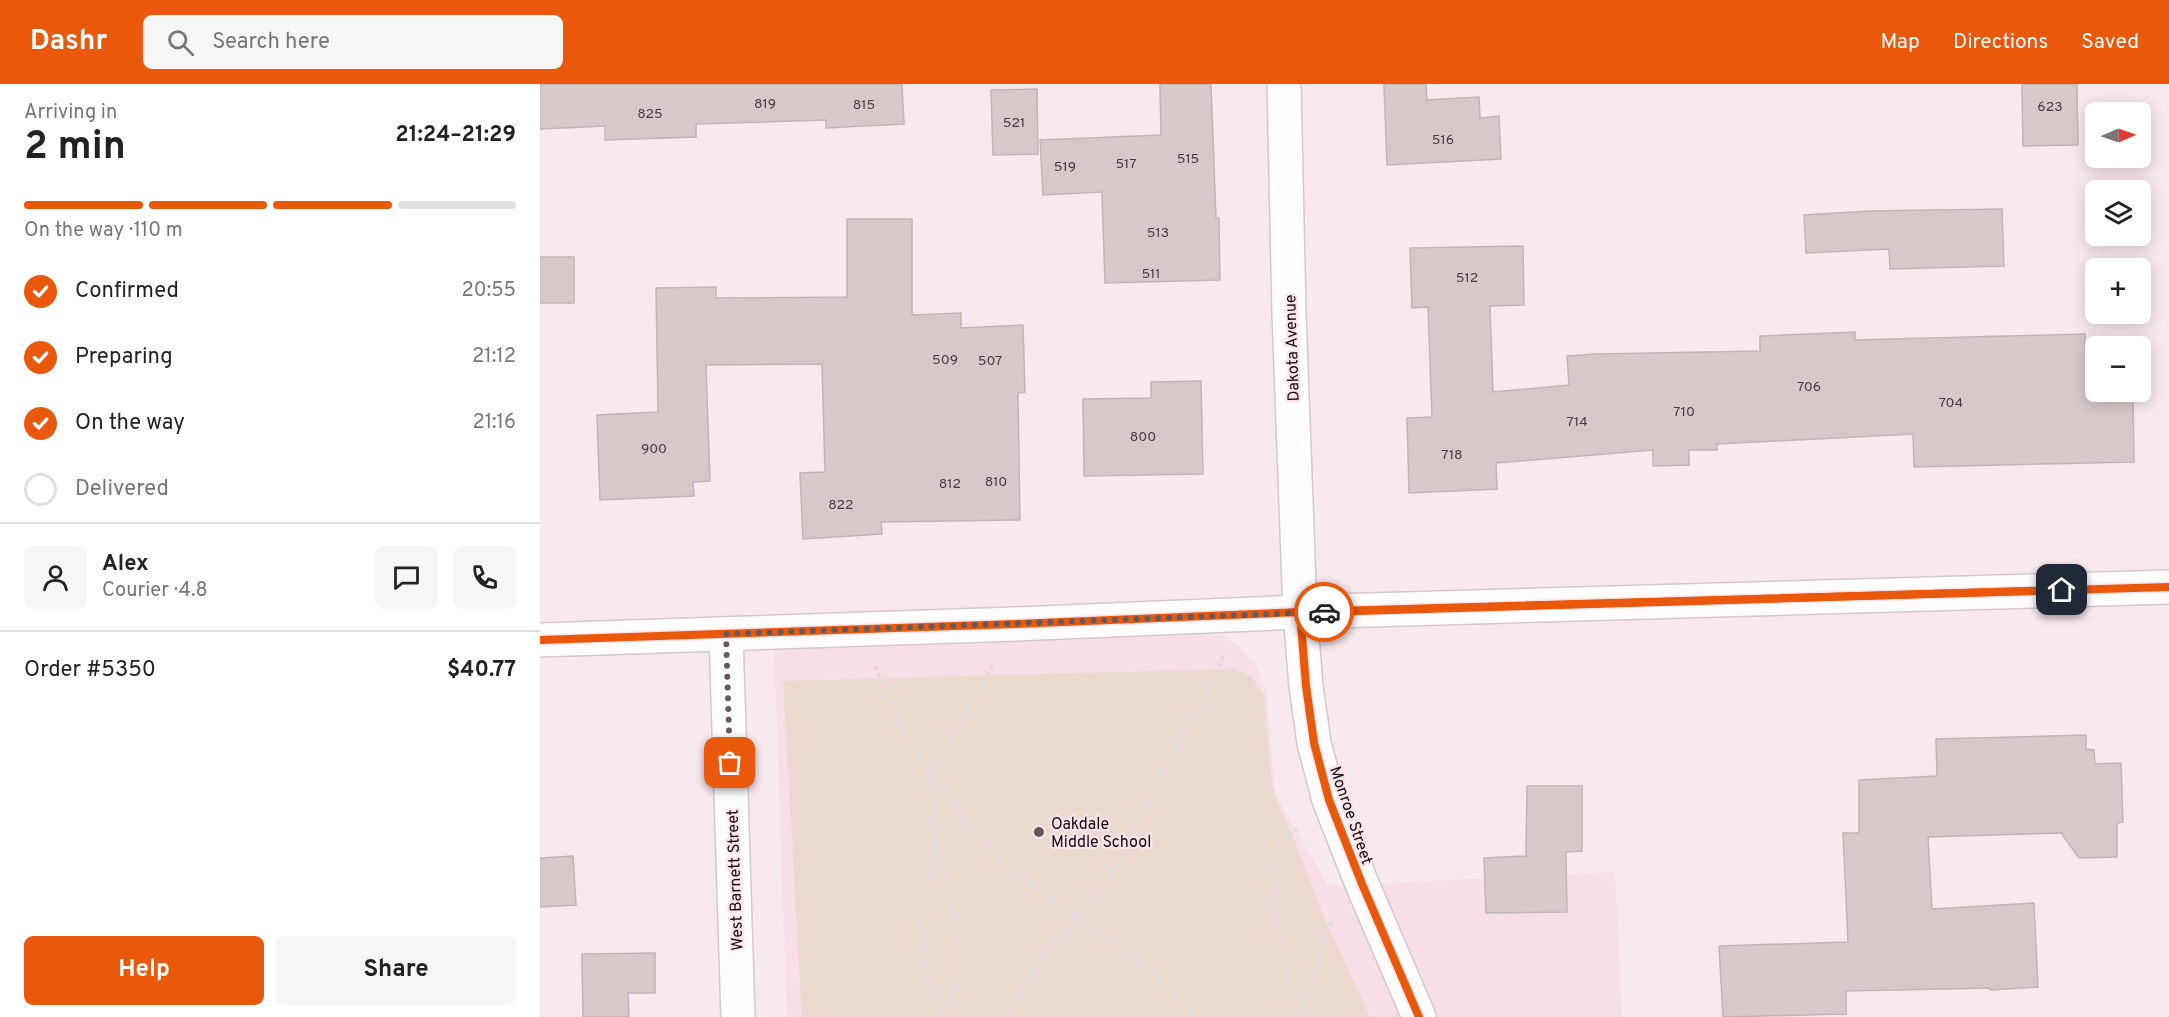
<!DOCTYPE html>
<meta charset="utf-8">
<style>
body{margin:0;font-family:Overpass,sans-serif;background:#f6f6f6;color:#222;height:100vh;display:flex;flex-direction:column;font-size:22px;white-space:nowrap}
*{box-sizing:border-box;margin:0}
p{font-size:20px;color:#767676}
.icon{flex:none;width:33px;height:33px;fill:none;stroke:currentColor;stroke-width:2;stroke-linecap:round;stroke-linejoin:round}
.map{position:relative;flex:1;overflow:hidden}
.sheet{display:flex;flex-direction:column;background:#fff;width:540px}
.sheet>*{flex:none}
.needle{width:39px;rotate:88deg}
.buttons{position:absolute;left:1545px;top:18px;display:grid;gap:12px}
.buttons a{display:grid;place-items:center;width:66px;height:66px;border-radius:9px;background:#fff;box-shadow:0 3px 15px #0003;font-size:30px}
.pin{position:absolute;display:grid;place-items:center;width:51px;height:51px;color:#fff;margin:-26px;border-radius:12px;box-shadow:0 3px 9px #0006}
.courier{position:absolute;display:grid;place-items:center;width:60px;height:60px;margin:-30px;border:4px solid #ea580c;border-radius:50%;background:#fff;color:#222;box-shadow:0 2px 8px #0007}
.summary em{font-style:normal;font-weight:700}
.summary div{display:flex;flex-direction:column-reverse}
.summary{display:flex;align-items:center;justify-content:space-between;height:102px;padding:0 24px}
h1{font-size:39px;font-weight:700;line-height:45px}
.bar{display:grid;grid-template-columns:repeat(4,1fr);gap:9px 6px;align-content:center;height:72px;padding:0 24px}
.bar i{height:8px;border-radius:4px;background:#e0e0e0}
.bar .active{background:#ea580c}
.bar p{grid-column:span 4}
.line{display:flex;align-items:center;gap:15px;padding:0 24px;border-top:2px solid #e0e0e0}
.line div{flex:1}
.round{display:grid;place-items:center;flex:none;width:63px;height:63px;border-radius:9px;background:#f6f6f6}
ol{padding:0 24px;list-style:none}
li{display:flex;align-items:center;gap:18px;height:66px}
li p{margin-inline-start:auto}
li .icon{padding:6px;border-radius:50%;background:#ea580c;color:#fff;stroke-width:4}
li:last-child{color:#767676}
li i{width:33px;height:33px;border:3px solid #e0e0e0;border-radius:50%}
.primary-button{display:flex;gap:12px;margin-top:auto;padding:12px 24px}
.primary-button a{flex:1;height:69px;border-radius:9px;background:#ea580c;color:#fff;font-size:24px;font-weight:700;line-height:69px;text-align:center}
.primary-button a+a{background:#f6f6f6;color:#222}
header{display:flex;align-items:center;gap:36px;box-sizing:border-box;height:84px;padding:0 30px;background:#ea580c;color:#fff}
header strong{font-size:28px}
nav{display:flex;gap:33px;margin-inline-start:auto;font-size:21px}
.search{width:420px;height:54px;background:#f6f6f6;display:flex;align-items:center;gap:15px;box-sizing:border-box;padding:0 21px;border-radius:9px;color:#767676;font-size:22px}
main{display:flex;flex:1;min-height:0}
.map>svg:first-child{display:block}
.built{fill:#f8dee6}
.green{fill:#ecd9d0}
.building{fill:#d7c9c9;stroke:#c1b5b7;stroke-width:1.5}
.lines{fill:none;stroke-linecap:round;stroke-linejoin:round}
.street-casing{stroke:#d4c8cc;stroke-width:36}
.secondary-casing{stroke:#d4c8cc;stroke-width:36}
.path{stroke:#e0dcdd;stroke-width:4;stroke-dasharray:4.5 3;stroke-linecap:butt}
.street{stroke:#fefcfc;stroke-width:33}
.secondary{stroke:#fefcfc;stroke-width:33}
.cycleway-casing{stroke:#fee3eb;stroke-width:11}
.cycleway{stroke:#e8590c;stroke-width:8}
.done{stroke:#64595c;stroke-width:6;stroke-dasharray:0 10.8}
.route{stroke:#ea580c;stroke-width:8}
.poi-dot{fill:#64595c;stroke:#fee3eb;stroke-width:2}
.labels{text-anchor:middle;stroke-width:4.5;stroke-linejoin:round;paint-order:stroke}
.number-label{font-size:14px;fill:#453a3d}
.street-label{font-size:16px;fill:#140b0e;stroke:#fee3eb}
.poi-label{font-size:16px;fill:#140b0e;stroke:#fee3eb;text-anchor:start}
</style>
<header>
<strong>Dashr</strong>
<div class="search"><svg class="icon" aria-label="search" viewBox="0 0 24 24"><circle cx="10" cy="10" r="6"/><path d="M15 15l6 6"/></svg>Search here</div>
<nav><a>Map</a><a>Directions</a><a>Saved</a></nav>
</header>
<main>
<section class="sheet">
<div class="summary"><div><h1>2 min</h1><p>Arriving in</p></div><em>21:24–21:29</em></div>
<div class="bar"><i class="active"></i><i class="active"></i><i class="active"></i><i></i><p>On the way · 110 m</p></div>
<ol>
<li><svg class="icon" aria-label="check" viewBox="0 0 24 24"><path d="M5 12l5 5 9-10"/></svg>Confirmed<p>20:55</p></li>
<li><svg class="icon" aria-label="check" viewBox="0 0 24 24"><path d="M5 12l5 5 9-10"/></svg>Preparing<p>21:12</p></li>
<li><svg class="icon" aria-label="check" viewBox="0 0 24 24"><path d="M5 12l5 5 9-10"/></svg>On the way<p>21:16</p></li>
<li><i></i>Delivered</li>
</ol>
<div class="line" style="height:108px"><a class="round"><svg class="icon" aria-label="person" viewBox="0 0 24 24"><circle cx="12" cy="8" r="4"/><path d="M4 21q1-7 8-7t8 7"/></svg></a><div><b>Alex</b><p>Courier · 4.8</p></div><a class="round"><svg class="icon" aria-label="chat" viewBox="0 0 24 24"><path d="M4 5h16v11H9l-5 4z"/></svg></a><a class="round"><svg class="icon" aria-label="phone" viewBox="0 0 24 24"><path d="M5 4h4l2 5-3 2q2 4 5 5l2-3 5 2v4C11 20 4 13 5 4z"/></svg></a></div>
<div class="line" style="height:78px"><div>Order #5350</div><b>$40.77</b></div>
<div class="primary-button"><a>Help</a><a>Share</a></div>
</section>
<div class="map">
<svg width="1629" height="933" viewBox="0 0 1629 933">
<rect width="100%" height="100%" fill="#f8e9ee"/>
<path class="built" d="M665 549 686 553 702 565 717 584 726 604 735 709 788 802 1075 788 1082 933H247L234 564Z"/>
<path class="green" d="M692 585 711 592 724 612 732 701 739 722 750 745 783 831 830 933H262L243 597Z"/>
<path class="building" d="M0 0H362L364 40 286 44V36L156 40V53L65 56V42L0 45Z
M620 0H671L676 134H679L680 196 565 199 562 108 503 111 500 56 621 51Z
M844 0H886L887 16 939 13 940 34 959 32 961 75 847 81Z
M1482 0H1537L1538 61 1483 62Z
M497 5 498 70 453 71 451 6Z
M1462 125 1464 182 1350 185 1349 165 1266 169 1264 131 1329 127Z
M307 135H372V231L421 229V244L483 241 485 308 478 309 480 436 341 438 342 450 263 455 260 389 285 388 282 280 166 281 170 397 153 398 154 412 60 416 57 331 118 328 116 204 176 203V214L307 213Z
M983 162 984 221 950 222 953 308 1029 301 1027 272 1056 270 1220 267V252L1315 248V256L1545 250V266H1556V308H1597V314H1593L1594 378 1374 383 1373 350 1177 360V366H1149V381L1113 382V366L956 379 957 405 869 409 867 334 892 333 888 223 872 224 870 164Z
M0 173H34V219H0Z
M661 297 663 390 544 392 543 315 611 314V298Z
M1546 651V665L1554 666 1555 680 1581 679 1583 738 1577 739V773L1539 774 1521 749 1388 753 1392 825 1494 819 1498 903 1450 906V904L1306 907V930L1183 933 1179 862 1308 858 1303 749H1319V696L1397 692 1396 655Z
M987 702H1042V767L1026 768 1027 828 946 829 944 774 986 772Z
M33 772 36 821 0 823V774Z
M115 869V909H88L89 933H43L42 870Z"/>
<g class="lines">
<g class="street-casing">
<path id="street" d="M744 0 749 229 760 528
M186 550 198 933"/>
</g>
<g class="secondary-casing">
<path id="secondary" d="M760 528 766 602 774 659 789 716 822 800 879 933
M0 556 475 540 760 528 1629 503"/>
</g>
<path class="path" d="M335 582 358 636 393 694 437 751 467 782 507 813 587 867 658 933
M757 744C752 748 743 754 740 760 727 789 738 858 745 889 748 904 755 918 759 933
M394 757C390 790 381 823 381 857 381 883 393 909 401 933
M402 933 415 899 417 876 416 845 412 821 401 787 394 753 393 694 405 663 453 580
M466 933 472 920 491 889 562 803 582 774 611 702 666 615 684 571
M761 933 778 875 782 849 794 836"/>
<use href="#street" class="street"/>
<use href="#secondary" class="secondary"/>
<g class="cycleway-casing">
<path id="cycleway" d="M760 528 766 602 774 659 789 716 822 800 879 933
M0 556 475 540 760 528 1629 503"/>
</g>
<use href="#cycleway" class="cycleway"/>
</g>
<g class="lines">
<path class="done" d="M190 679 186 550 784 528"/>
<path class="route" d="M784 528 1522 506"/>
</g>
<circle class="poi-dot" cx="499" cy="748" r="6"/>
<g class="labels">
<g class="number-label">
<text x="225" y="24">819</text>
<text x="324" y="25">815</text>
<text x="1510" y="27">623</text>
<text x="110" y="34">825</text>
<text x="474" y="43">521</text>
<text x="903" y="60">516</text>
<text x="648" y="79">515</text>
<text x="586" y="84">517</text>
<text x="525" y="87">519</text>
<text x="618" y="153">513</text>
<text x="611" y="194">511</text>
<text x="927" y="198">512</text>
<text x="405" y="280">509</text>
<text x="450" y="281">507</text>
<text x="1269" y="307">706</text>
<text x="1411" y="323">704</text>
<text x="1144" y="332">710</text>
<text x="1037" y="342">714</text>
<text x="603" y="357">800</text>
<text x="114" y="369">900</text>
<text x="912" y="375">718</text>
<text x="456" y="402">810</text>
<text x="410" y="404">812</text>
<text x="301" y="425">822</text>
</g>
<g class="street-label">
<text transform="translate(751 264) rotate(-92)" y="6">Dakota Avenue</text>
<text transform="translate(812 731) rotate(71)" y="6">Monroe Street</text>
<text transform="translate(194 796) rotate(-92)" y="6">West Barnett Street</text>
</g>
<g class="poi-label">
<text x="511" y="745">Oakdale<tspan x="511" dy="18">Middle School</tspan></text>
</g>
</g>
</svg>
<div class="buttons">
<a><svg class="needle" viewBox="-14 -14 28 28"><path d="M0-13l5 13h-10z" fill="#e53935"/><path d="M0 13l5-13h-10z" fill="#767676"/></svg></a>
<a><svg class="icon" aria-label="layers" viewBox="0 0 24 24"><path d="M12 4l9 5-9 5-9-5zM3 14l9 5 9-5"/></svg></a>
<a>+</a>
<a>−</a>
</div>
<div class="pin" style="left:190px;top:679px;background:#ea580c"><svg class="icon" aria-label="bag" viewBox="0 0 24 24"><path d="M5 8h14l-1 12H6zM9 8a3 3 0 0 1 6 0"/></svg></div>
<div class="pin" style="left:1522px;top:506px;background:#1f2937"><svg class="icon" aria-label="home" viewBox="0 0 24 24"><path d="M3 11l9-7 9 7M6 9v11h12V9"/></svg></div>
<div class="courier" style="left:784px;top:528px"><svg class="icon" aria-label="car" viewBox="0 0 24 24"><path d="M5 17H2v-5l4-1 3-4h7l3 4 3 1v5h-3M9 17h6M6 11h13"/><circle cx="7" cy="17" r="2"/><circle cx="17" cy="17" r="2"/></svg></div>
</div>
</main>
